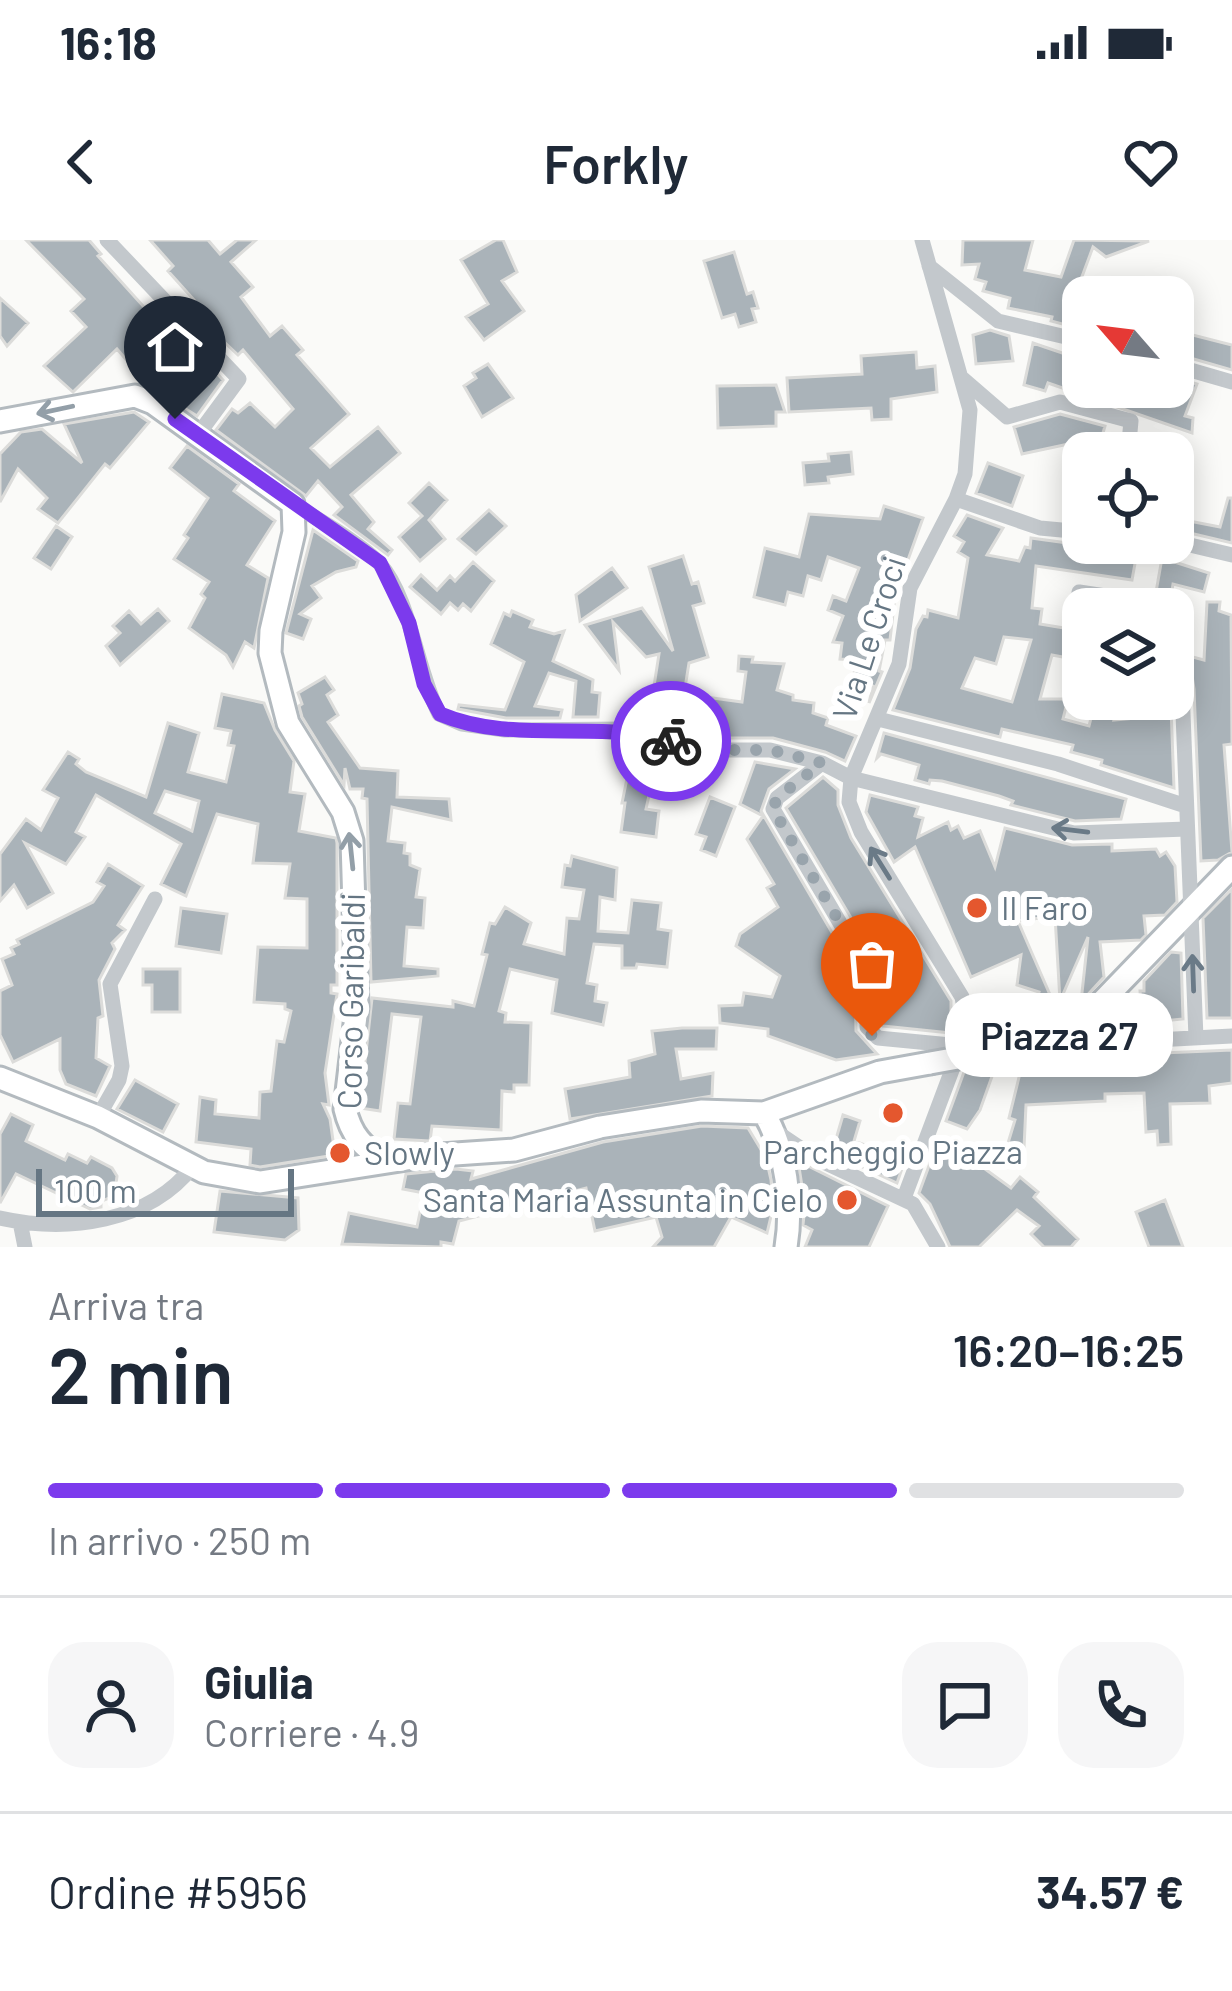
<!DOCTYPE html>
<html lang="it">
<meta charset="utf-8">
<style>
body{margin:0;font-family:Barlow,sans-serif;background:#f6f6f7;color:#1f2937;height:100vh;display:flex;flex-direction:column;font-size:45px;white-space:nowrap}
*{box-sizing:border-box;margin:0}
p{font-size:39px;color:#747a83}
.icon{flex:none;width:66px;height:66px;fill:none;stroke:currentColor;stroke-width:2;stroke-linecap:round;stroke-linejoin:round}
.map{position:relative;height:1007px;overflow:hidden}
.details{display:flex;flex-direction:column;background:#fff;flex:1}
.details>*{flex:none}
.needle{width:78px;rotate:298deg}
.controls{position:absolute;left:1062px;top:36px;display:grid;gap:24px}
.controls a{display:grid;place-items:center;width:132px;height:132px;border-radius:24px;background:#fff;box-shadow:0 6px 30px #0003;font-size:60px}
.scale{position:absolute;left:36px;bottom:30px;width:258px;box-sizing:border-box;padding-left:12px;border:6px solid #657683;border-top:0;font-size:33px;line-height:42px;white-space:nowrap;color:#657683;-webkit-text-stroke:9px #fff;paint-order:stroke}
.pin{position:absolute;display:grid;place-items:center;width:102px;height:102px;color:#fff;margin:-123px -51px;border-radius:50% 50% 50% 0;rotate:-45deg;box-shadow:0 0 12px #0007}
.pin .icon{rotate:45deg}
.courier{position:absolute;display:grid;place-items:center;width:120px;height:120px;margin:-60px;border:9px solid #7c3aed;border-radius:50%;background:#fff;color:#222;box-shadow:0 3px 15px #0007}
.bubble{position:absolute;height:84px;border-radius:36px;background:#fff;box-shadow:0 6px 30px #0003;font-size:39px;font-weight:600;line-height:84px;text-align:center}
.headline em{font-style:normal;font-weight:600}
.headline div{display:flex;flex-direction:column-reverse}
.headline{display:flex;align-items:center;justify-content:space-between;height:204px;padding:0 48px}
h1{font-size:78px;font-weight:600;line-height:90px}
.bar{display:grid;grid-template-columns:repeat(4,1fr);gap:18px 12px;align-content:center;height:144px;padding:0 48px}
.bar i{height:15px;border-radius:9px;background:#e0e1e3}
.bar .selected{background:#7c3aed}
.bar p{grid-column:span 4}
.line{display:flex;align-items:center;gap:30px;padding:0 48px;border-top:3px solid #e0e1e3}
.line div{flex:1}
.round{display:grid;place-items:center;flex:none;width:126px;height:126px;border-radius:36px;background:#f6f6f7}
.status{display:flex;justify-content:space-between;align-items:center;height:84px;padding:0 60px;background:#fff;direction:ltr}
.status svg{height:33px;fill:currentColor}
header{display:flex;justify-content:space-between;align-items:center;height:156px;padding:0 48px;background:#fff;font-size:54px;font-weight:600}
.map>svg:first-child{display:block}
.building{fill:#aab3b9;stroke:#dcdcda;stroke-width:3;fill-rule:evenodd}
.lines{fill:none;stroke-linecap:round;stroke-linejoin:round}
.secondary-casing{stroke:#b3babf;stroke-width:27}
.street{stroke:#c3c8cc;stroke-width:15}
.secondary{stroke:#fff;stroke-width:21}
.secondary-bridge-casing{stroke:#b3babf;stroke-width:27;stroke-linecap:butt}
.secondary-bridge{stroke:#fff;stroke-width:21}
.oneway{stroke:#939fa8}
.oneway2{stroke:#6a7a87}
.done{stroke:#99a4ac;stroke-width:12;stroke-dasharray:0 21.6}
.route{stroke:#7c3aed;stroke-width:15}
.poi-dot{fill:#e4572e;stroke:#fff;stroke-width:4.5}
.labels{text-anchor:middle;stroke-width:12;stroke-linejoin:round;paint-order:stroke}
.street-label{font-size:33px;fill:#657683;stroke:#fff}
.poi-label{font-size:33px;fill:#657683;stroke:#fff;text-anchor:start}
</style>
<div class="status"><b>16:18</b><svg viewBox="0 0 49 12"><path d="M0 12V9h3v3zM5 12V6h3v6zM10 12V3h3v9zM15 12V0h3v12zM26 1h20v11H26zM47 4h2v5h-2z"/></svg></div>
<header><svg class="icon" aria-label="back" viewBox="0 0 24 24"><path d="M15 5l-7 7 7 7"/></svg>Forkly<svg class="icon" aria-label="heart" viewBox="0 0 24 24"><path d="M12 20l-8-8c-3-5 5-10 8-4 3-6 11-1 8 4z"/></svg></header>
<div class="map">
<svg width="1232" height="1007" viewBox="0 0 1232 1007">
<rect width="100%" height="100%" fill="#fafaf8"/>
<path class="building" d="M26 0H89L101 14 98 16 171 97 160 106 168 122 165 125 188 144 206 121 223 140 197 176 148 145 117 109 73 152 44 126 86 87 71 71 84 59Z
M150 0H208L220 14 237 0H256L231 22 253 47 241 57 270 96 282 86 303 110 297 115 349 174 311 208 330 227 378 187 400 213 351 255 374 282 368 289 392 310 388 315 334 275 342 267 318 241 306 256 216 190 232 169 238 173 250 163 275 187 293 169 243 110 238 115 187 67 194 60 168 31 173 26Z
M496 0H503L517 32 502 41 524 71 484 100 466 77 488 64 461 20Z
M963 0H1033L1025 30 1061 37 1074 0 1149 1 1106 17 1093 7 1080 42 1115 57H1083V84L1067 80 1066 85 1051 81 1052 77 1008 68 1010 58 983 51 986 42 975 39 979 24 962 25Z
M734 12 747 54 753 52 758 68 752 69 756 82 739 87 735 74 722 78 704 21Z
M0 58 28 83 7 106 0 96Z
M990 90 1009 96 1013 121 976 124 973 95Z
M1173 90 1232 105V130L1173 113Z
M1033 103 1083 120 1082 147H1173V137L1197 144 1185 176 1193 178 1192 193 1048 143 1045 151 1024 145Z
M916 112 917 128 935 126 937 152 891 159V179L872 180 871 168 789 172 787 138 862 134 861 116Z
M488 124 513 158 482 177 464 146 476 138 473 133Z
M776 145 785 172H776V186L718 188 717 146Z
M134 172 149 182 110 228 105 224 58 283 38 269 47 258 18 229 0 262V214L21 192 42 189 82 223 64 184Z
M1060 174 1105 186 1103 193 1117 197 1116 213H1076L1078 202 1022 214 1014 187Z
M187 206 239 244 234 251 275 281 247 325 268 338 254 408 245 402 233 427 226 415 189 388 205 358 201 354 209 342 174 319 188 298 184 295 208 258 170 228Z
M1173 209 1190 213 1184 280 1220 287 1228 258H1232V303L1173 289Z
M851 212 853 234 828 237 829 243 805 245 803 223 829 221 828 214Z
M988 223 1023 236 1012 266 976 253Z
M429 243 447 260 429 280 445 299 420 321 399 297 422 276 409 263Z
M884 266 923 278 895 356 890 400H885L879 431 882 432 869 463 873 446 853 441 856 420 840 419 842 403 833 402 843 376 828 370 833 356 846 361 859 328 828 317 821 340 808 336 803 356 788 352 785 365 754 357 765 308 799 317 809 274 880 279Z
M489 270 506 286 476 314 458 299Z
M967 275 1003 288 987 315 1019 321 1025 307 1030 308 1031 298 1104 308 1105 304H1115L1138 307 1132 340 1036 326 1032 368 1042 369 1040 384 1070 389 1075 363 1083 365V406L1070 404 1068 418 1052 415 1040 459H1068L1063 479 1089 486 1096 459H1120L1114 480 1159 476 1157 468 1171 467 1174 548 1101 525 1102 520 1071 512 1073 505 1002 489 1000 497 893 470 910 428 916 389 923 376 927 377 928 370 958 378 968 318 958 312 964 302 954 296ZM1004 397 1031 400 1012 462 962 448 975 418 996 424Z
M56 286 72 297 51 329 34 318Z
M313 290 358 321 356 327 336 332 312 346 321 358 300 374 311 379 303 399 286 393Z
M683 316 692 344 698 342 704 363 693 366 708 417 689 423 684 454 742 462 746 432 738 431 739 416 753 417 752 422 784 424 777 450 793 455V460L814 463 813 473 828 478 826 485 856 496 845 521 825 512 773 498H703L676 491 678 472 652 476 645 460 652 459 659 414 646 417 613 382 619 430 585 385 642 368 673 411 649 327Z
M1162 318 1209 333 1204 352 1173 344 1170 362 1156 352Z
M473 322 494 341 471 371 463 364 458 370 450 363 441 374 410 347 421 335 437 350 450 336 455 341Z
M612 328 627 348 580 381 576 355Z
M1207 362H1220L1219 371 1231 375 1232 504 1224 505 1232 612 1218 620 1201 621 1194 449 1189 416 1204 420Z
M158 369 169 381 120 425 106 406 120 393 113 386 129 371 141 384Z
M512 371 533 380 530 387 554 394 564 391 553 421 593 440 592 452 600 453 598 477H573L576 441 549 433 535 466 562 470 560 478H506L458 469 459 465 505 470 524 422 491 404 504 373 510 376Z
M325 437 334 450 327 455 338 475 328 482 360 528 398 531 397 557 449 559 451 580 392 567 388 601 405 603 404 613 410 614V625L420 629 416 657 425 658 423 688 407 687 404 726 438 729V736L371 742 367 559 362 558 363 549H350L345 528 344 545 302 477 299 466 302 464 298 453Z
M222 454 264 463 275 490 294 521 290 552 305 554 299 591 336 598 337 603V745H331V753L337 754 325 833 329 865 323 864 330 879 335 915 260 927 250 925 251 909 196 902 200 857 216 860 215 874 259 878 260 852 271 851 277 801 284 802 291 771 285 769V764L254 762 258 707 307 708V659L285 658 290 624 253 623 258 584 217 574 186 656 161 644 181 604 96 555 76 592 85 597 66 624 25 603 53 653 27 668 14 645 0 661V614L26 579 41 590 58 558 43 550 68 512 79 519 76 524 86 532 146 557 168 483 199 493 188 532 226 542 234 506 228 505 231 491 215 488ZM165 551 199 561 192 591 155 573Z
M884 493 1126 559 1121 579 1075 581 1011 565 1013 561 999 556 942 541 930 540 929 544 915 540 919 525 881 514 877 518Z
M634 504 678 516 673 527 657 519 646 569 659 571 656 597 621 592 625 563H622Z
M755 522 795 529 769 549 761 571 855 732 856 791 877 814 836 820 768 796V789L720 783 719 766 742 765 744 753 772 757 780 736 736 706 740 694 778 667 767 648 774 644 747 599 763 576 740 564Z
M823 537 838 550V565L851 598 951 761V793L883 786 879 782V734L907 729 872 683 860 693 786 568Z
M870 555 918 567 915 576 923 578 918 597 948 582 951 590 958 586 964 598 980 591 995 627 1005 588 1072 605 1112 604V611L1156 609 1160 616 1166 612 1175 626 1177 662 1165 675 1144 676 1146 695 1141 700 1100 702 1104 737 1081 762 1088 697 1060 761 1055 676 1018 681 1057 771 1036 762 1039 752 1017 745 1021 715 971 737 915 607 894 622 866 572Z
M710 557 735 567 716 616 701 610 706 597 696 594Z
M572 616 617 628 615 660 600 657 598 691 628 693 632 660 661 663 658 689 671 691 667 727 637 724 636 728H622V706L594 704 587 743 597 745 595 761 607 763 603 785 552 773 557 740 510 729 499 771 506 773 505 782 531 783 529 845H514V852L502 851 501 890 432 886 430 901 394 899 398 863 410 864 421 777 392 774 380 871 360 868 372 758 453 767V761L474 766 487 715 482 714 490 683 495 684 505 667 531 683 524 704 564 714 567 678 579 679 584 650 562 647 565 625 570 626Z
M108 624 143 646 118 685 125 690 112 703 115 709 99 740 103 776 98 778 96 818 110 826 96 856 66 844 60 830V799L13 822 0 795V751L12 745 2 719 14 714 11 708 19 704 17 700 93 662 104 646 97 642Z
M1232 649V778H1207L1203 678Z
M181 668 227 674 221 713 176 706Z
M1171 712 1181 713 1183 779 1142 783 1140 751H1144V741Z
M143 729H180V772H152V745H143Z
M682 788H717L716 809H676L681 839 713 833 712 856 570 879 565 849 630 837 629 821 655 814 652 791Z
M1232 810V843L1209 846 1210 863 1170 864 1171 904 1158 905 1157 891 1146 892 1144 853 1105 854V861L1026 865 1024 908 1008 903 1015 880 1009 878 1021 829 1027 830V824L1069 817Z
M995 828 980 870 967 889 946 881 964 832Z
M135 840 178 864 163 892 117 869Z
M11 874 33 885 26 901 65 920 68 914 87 923 91 917 112 928 117 936 116 944 124 953 101 961V967L90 969 16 934 0 963V894Z
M843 875 860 881 854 901 905 920 897 943 832 913Z
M702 886 748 888 766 918 771 940 773 968 767 993 731 977 714 1007H653L662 997 656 977 595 991 586 948 459 981 453 1004 441 1002V1007L342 1004 349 973 417 987 424 953 403 949 406 934 456 929 473 931 471 939 603 902Z
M937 904 989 924 985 929 1011 948 1020 937 1038 952 1034 957 1078 999 1071 1007H1044L1031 994 1039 986 1017 970 979 1007H950L930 964 919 953Z
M798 921 888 966 869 1007H805L812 990 803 985 805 965Z
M220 951 298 958 299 990 285 1000 214 992Z
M1165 960 1183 1007H1149L1143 991 1136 972Z"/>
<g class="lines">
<g class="secondary-casing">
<path id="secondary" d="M0 181 135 156 153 163 293 264 294 292 271 391 270 413 288 483 343 572 352 601 357 767 345 869C351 895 363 907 384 921
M975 815 1060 805 1232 627
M0 838 98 877 204 932 260 942 426 916 514 910 600 887 701 871 764 873 880 832 930 823
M764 873C786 910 793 965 786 1007"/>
</g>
<path class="street" d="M107 0 239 139 197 196
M929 26 998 81 1083 101
M1173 125 1232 142
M963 139 1007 177 1060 162 1131 181 1128 213
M956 259 1040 288 1083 292
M293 264C317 279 361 303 380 324 410 357 417 431 439 474L462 484 505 490 625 489 701 510H770L822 523 851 538 1074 593 1187 589
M1173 301 1232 315
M1079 352 1152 363 1160 369
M1173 391 1182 449 1196 798
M878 479 1058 524 1186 566
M822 523 777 558 773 569 867 729V787L878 798 961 806
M1060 805 1232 796
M98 877 119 840 122 826 110 744 155 659
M775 891 815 918 913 964 938 1007
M904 958 961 806 966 780 962 757 861 592 849 562 851 538 899 424 910 348 956 259 965 234 970 170 922 0
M0 978C67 993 149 983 193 926
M20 982 25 1007"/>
<use href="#secondary" class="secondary"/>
<g class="secondary-bridge-casing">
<path id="secondary-bridge" d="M930 823 975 815"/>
</g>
<use href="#secondary-bridge" class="secondary-bridge"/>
</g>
<defs><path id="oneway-shaft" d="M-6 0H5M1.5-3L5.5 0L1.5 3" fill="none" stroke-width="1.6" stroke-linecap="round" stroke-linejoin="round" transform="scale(3)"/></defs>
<g class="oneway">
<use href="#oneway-shaft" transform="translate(55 170) rotate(168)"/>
<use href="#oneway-shaft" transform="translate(351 611) rotate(-96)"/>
</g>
<g class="oneway2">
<use href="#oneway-shaft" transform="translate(1070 590) rotate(-173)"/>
<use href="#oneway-shaft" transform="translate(880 623) rotate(-122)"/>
<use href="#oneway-shaft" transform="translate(1193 733) rotate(-92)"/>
</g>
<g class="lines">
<path class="done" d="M671 501 701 510H770L822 523 777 558 773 569 867 729V787L872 796"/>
<path class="route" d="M175 179 380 323 409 383 424 444 440 474C513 505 595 479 671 501"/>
</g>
<g class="poi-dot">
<circle cx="977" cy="668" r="12"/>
<circle cx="893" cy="873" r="12"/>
<circle cx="340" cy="913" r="12"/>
<circle cx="847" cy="960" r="12"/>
</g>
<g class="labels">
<g class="street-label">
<text transform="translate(869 398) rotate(-72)" y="12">Via Le Croci</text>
<text transform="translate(351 761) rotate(-89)" y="12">Corso Garibaldi</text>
</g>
<g class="poi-label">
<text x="1001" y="680">Il Faro</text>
<text x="893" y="924" text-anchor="middle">Parcheggio Piazza</text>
<text x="364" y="925">Slowly</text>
<text x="823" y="972" text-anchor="end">Santa Maria Assunta in Cielo</text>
</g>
</g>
</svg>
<div class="controls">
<a><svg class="needle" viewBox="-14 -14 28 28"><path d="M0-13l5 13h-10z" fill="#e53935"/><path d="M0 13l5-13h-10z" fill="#747a83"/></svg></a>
<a><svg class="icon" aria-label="locate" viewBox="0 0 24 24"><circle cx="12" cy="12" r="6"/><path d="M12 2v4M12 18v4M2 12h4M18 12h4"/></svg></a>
<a><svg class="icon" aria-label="layers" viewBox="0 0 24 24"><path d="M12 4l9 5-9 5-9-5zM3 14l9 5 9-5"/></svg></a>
</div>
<div class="scale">100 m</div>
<div class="pin" style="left:872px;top:796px;background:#ea580c"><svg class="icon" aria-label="bag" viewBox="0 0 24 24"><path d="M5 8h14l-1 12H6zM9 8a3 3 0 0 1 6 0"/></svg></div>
<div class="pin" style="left:175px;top:179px;background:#1f2937"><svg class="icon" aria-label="home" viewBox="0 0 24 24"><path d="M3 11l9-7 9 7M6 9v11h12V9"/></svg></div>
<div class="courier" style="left:671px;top:501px"><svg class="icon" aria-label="bike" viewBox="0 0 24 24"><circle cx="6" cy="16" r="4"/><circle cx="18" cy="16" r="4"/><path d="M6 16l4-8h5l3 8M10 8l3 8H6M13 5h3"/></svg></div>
<div class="bubble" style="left:945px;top:753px;width:228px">Piazza 27</div>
</div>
<section class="details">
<div class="headline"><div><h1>2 min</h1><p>Arriva tra</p></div><em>16:20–16:25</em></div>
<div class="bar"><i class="selected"></i><i class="selected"></i><i class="selected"></i><i></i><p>In arrivo · 250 m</p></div>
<div class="line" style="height:216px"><a class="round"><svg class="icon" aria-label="person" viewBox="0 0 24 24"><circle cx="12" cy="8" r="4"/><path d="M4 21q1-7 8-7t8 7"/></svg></a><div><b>Giulia</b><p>Corriere · 4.9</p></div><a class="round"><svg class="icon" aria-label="chat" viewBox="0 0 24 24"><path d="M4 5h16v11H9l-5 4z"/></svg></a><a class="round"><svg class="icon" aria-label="phone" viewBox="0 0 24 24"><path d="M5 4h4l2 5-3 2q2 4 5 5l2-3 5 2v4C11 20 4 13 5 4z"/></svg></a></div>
<div class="line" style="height:156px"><div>Ordine #5956</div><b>34.57 €</b></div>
</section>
